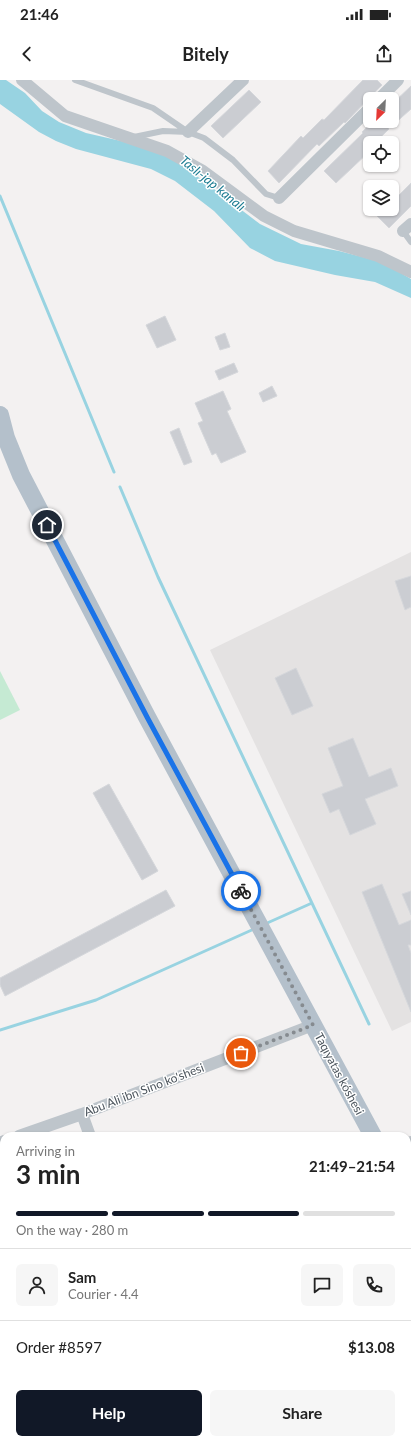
<!DOCTYPE html>
<meta charset="utf-8">
<style>
body{margin:0;font-family:Lato,sans-serif;background:#f6f6f6;color:#222;height:100vh;display:flex;flex-direction:column;font-size:15px;white-space:nowrap}
*{box-sizing:border-box;margin:0}
p{font-size:13px;color:#767676}
.icon{flex:none;width:22px;height:22px;fill:none;stroke:currentColor;stroke-width:2;stroke-linecap:round;stroke-linejoin:round}
.map{position:relative;flex:1;overflow:hidden}
.drawer{position:absolute;left:0px;top:1052px;width:411px;height:312px;display:flex;flex-direction:column;background:#fff;border-radius:12px 12px 0 0;box-shadow:0 1px 3px #0004}
.drawer>*{flex:none}
.needle{width:26px;rotate:204deg}
.fabs{position:absolute;left:363px;top:12px;display:grid;gap:8px}
.fabs a{display:grid;place-items:center;width:36px;height:36px;border-radius:6px;background:#fff;box-shadow:0 1px 3px #0004;font-size:20px}
.pin{position:absolute;display:grid;place-items:center;width:34px;height:34px;color:#fff;margin:-17px;border:2px solid #fff;border-radius:50%;box-shadow:0 1px 4px #0007}
.courier{position:absolute;display:grid;place-items:center;width:40px;height:40px;margin:-20px;border:3px solid #1a73e8;border-radius:50%;background:#fff;color:#222;box-shadow:0 1px 5px #0007}
.head em{font-style:normal;font-weight:700}
.head div{display:flex;flex-direction:column-reverse}
.head{display:flex;align-items:center;justify-content:space-between;height:68px;padding:0 16px}
h1{font-size:26px;font-weight:700;line-height:30px}
.bar{display:grid;grid-template-columns:repeat(4,1fr);gap:6px 4px;align-content:center;height:48px;padding:0 16px}
.bar i{height:5px;border-radius:3px;background:#e0e0e0}
.bar .current{background:#111827}
.bar p{grid-column:span 4}
.line{display:flex;align-items:center;gap:10px;padding:0 16px;border-top:1px solid #e0e0e0}
.line div{flex:1}
.round{display:grid;place-items:center;flex:none;width:42px;height:42px;border-radius:6px;background:#f6f6f6}
.action{display:flex;gap:8px;margin-top:auto;padding:8px 16px}
.action a{flex:1;height:46px;border-radius:6px;background:#111827;color:#fff;font-size:16px;font-weight:700;line-height:46px;text-align:center}
.action a+a{background:#f6f6f6;color:#222}
.status{display:flex;justify-content:space-between;align-items:center;height:28px;padding:0 20px;background:#fff;direction:ltr}
.status svg{height:11px;fill:currentColor}
header{display:flex;justify-content:space-between;align-items:center;height:52px;padding:0 16px;background:#fff;font-size:18px;font-weight:700}
.map>svg:first-child{display:block}
.education{fill:#e4e2e2}
.green{fill:#c5ead3}
.water{fill:#98d3e1}
.lines{fill:none;stroke-linecap:round;stroke-linejoin:round}
.stream{stroke:#98d3e1;stroke-width:3}
.building{fill:#cbcdd2;stroke:#d5d7db}
.lane{stroke:#bec5cb;stroke-width:6}
.street{stroke:#bec5cb;stroke-width:12}
.primary{stroke:#b4c0cb;stroke-width:18}
.done{stroke:#868b90;stroke-width:4;stroke-dasharray:0 7.2}
.route{stroke:#1a73e8;stroke-width:5}
.labels{text-anchor:middle;stroke-width:3;stroke-linejoin:round;paint-order:stroke}
.street-label{font-size:12px;fill:#4b545c;stroke:#fff}
.water-label{font-size:13px;font-style:italic;fill:#1e7d93;stroke:#fff}
</style>
<div class="status"><b>21:46</b><svg viewBox="0 0 49 12"><path d="M0 12V9h3v3zM5 12V6h3v6zM10 12V3h3v9zM15 12V0h3v12zM26 1h20v11H26zM47 4h2v5h-2z"/></svg></div>
<header><svg class="icon" aria-label="back" viewBox="0 0 24 24"><path d="M15 5l-7 7 7 7"/></svg>Bitely<svg class="icon" aria-label="share" viewBox="0 0 24 24"><path d="M12 15V3M7 8l5-5 5 5M5 13v7h14v-7"/></svg></header>
<div class="map">
<svg width="411" height="1364" viewBox="0 0 411 1364">
<rect width="100%" height="100%" fill="#f3f1f1"/>
<path class="education" d="M411 472V942L392 951 210 570Z
M0 1120 4 1131V1192L0 1193Z"/>
<path class="green" d="M0 591 20 630 0 640Z"/>
<path class="water" d="M0 0H6L25 13 42 31 59 42 86 53 143 66 177 81 260 144 301 164 339 171 382 182 411 199V218L375 202 335 195 275 181 250 168 214 131 175 101 151 89 76 69 56 61 39 52 0 24Z"/>
<g class="lines">
<path class="stream" d="M0 116 114 392
M120 407 158 497 369 944
M265 844 312 823
M0 950 96 920 254 849"/>
</g>
<path class="building" d="M363 0H377L382 5 345 43 344 42 319 66 317 64 279 103 268 91 301 56 303 58 322 39 324 40Z
M411 6V29L392 46V24Z
M249 10 261 22 223 58 211 46Z
M373 41H381L389 49 375 63H370V71L336 103 324 91 363 53 362 52Z
M411 103V126L389 148 377 136 384 129H392V122Z
M165 236 176 260 157 268 146 245Z
M225 253 230 267 220 270 215 257Z
M234 283 238 292 219 300 215 291Z
M272 306 277 316 263 322 259 313Z
M223 311 231 329 227 331 246 372 221 383 216 373 212 375 198 343 203 341 195 323Z
M179 348 192 382 184 385 170 352Z
M411 496V527L405 530 395 501Z
M296 588 313 626 292 635 275 598Z
M353 658 369 697 391 688 398 706 365 719 376 744 350 755 339 729 330 733 322 714 343 706 328 668Z
M109 704 158 791 142 800 93 713Z
M382 804 399 845 411 840V865H408L411 873V932L362 812Z
M166 810 175 826 5 916 0 905V898Z
M411 811V835L402 814Z"/>
<g class="lines">
<path class="lane" d="M75 0 153 28 188 52 204 58 233 80 266 114 279 118
M134 57 163 51 188 52
M403 151 411 162"/>
<path class="street" d="M22 0 65 36 167 71 203 91 264 136 294 151 378 176 411 192
M379 19 398 0
M188 52 243 0
M279 118 370 28
M403 151 411 144
M82 1034 90 1056
M19 1056 82 1034 313 945
M0 1063 4 1061
M407 1064 411 1062
M407 1184 411 1183
M407 1328 411 1335
M0 1338 4 1336
M100 1360 102 1364
M313 1364 324 1360"/>
<path class="primary" d="M0 335 6 358 21 395 147 637 373 1056
M407 1120 411 1127"/>
</g>
<g class="lines">
<path class="done" d="M241 811 313 945 241 973"/>
<path class="route" d="M47 445 147 637 241 811"/>
</g>
<g class="labels">
<g class="street-label">
<text transform="translate(339 994) rotate(62)" y="4">Taqıyatas kóshesi</text>
<text transform="translate(144 1010) rotate(-21)" y="4">Abu Ali ibn Sino ko'shesi</text>
</g>
<g class="water-label">
<text transform="translate(213 103) rotate(39)" y="5">Taslı-jap kanalı</text>
</g>
</g>
</svg>
<div class="fabs">
<a><svg class="needle" viewBox="-14 -14 28 28"><path d="M0-13l5 13h-10z" fill="#e53935"/><path d="M0 13l5-13h-10z" fill="#767676"/></svg></a>
<a><svg class="icon" aria-label="locate" viewBox="0 0 24 24"><circle cx="12" cy="12" r="6"/><path d="M12 2v4M12 18v4M2 12h4M18 12h4"/></svg></a>
<a><svg class="icon" aria-label="layers" viewBox="0 0 24 24"><path d="M12 4l9 5-9 5-9-5zM3 14l9 5 9-5"/></svg></a>
</div>
<div class="pin" style="left:241px;top:973px;background:#ea580c"><svg class="icon" aria-label="bag" viewBox="0 0 24 24"><path d="M5 8h14l-1 12H6zM9 8a3 3 0 0 1 6 0"/></svg></div>
<div class="pin" style="left:47px;top:445px;background:#1f2937"><svg class="icon" aria-label="home" viewBox="0 0 24 24"><path d="M3 11l9-7 9 7M6 9v11h12V9"/></svg></div>
<div class="courier" style="left:241px;top:811px"><svg class="icon" aria-label="bike" viewBox="0 0 24 24"><circle cx="6" cy="16" r="4"/><circle cx="18" cy="16" r="4"/><path d="M6 16l4-8h5l3 8M10 8l3 8H6M13 5h3"/></svg></div>
<section class="drawer">
<div class="head"><div><h1>3 min</h1><p>Arriving in</p></div><em>21:49–21:54</em></div>
<div class="bar"><i class="current"></i><i class="current"></i><i class="current"></i><i></i><p>On the way · 280 m</p></div>
<div class="line" style="height:72px"><a class="round"><svg class="icon" aria-label="person" viewBox="0 0 24 24"><circle cx="12" cy="8" r="4"/><path d="M4 21q1-7 8-7t8 7"/></svg></a><div><b>Sam</b><p>Courier · 4.4</p></div><a class="round"><svg class="icon" aria-label="chat" viewBox="0 0 24 24"><path d="M4 5h16v11H9l-5 4z"/></svg></a><a class="round"><svg class="icon" aria-label="phone" viewBox="0 0 24 24"><path d="M5 4h4l2 5-3 2q2 4 5 5l2-3 5 2v4C11 20 4 13 5 4z"/></svg></a></div>
<div class="line" style="height:52px"><div>Order #8597</div><b>$13.08</b></div>
<div class="action"><a>Help</a><a>Share</a></div>
</section>
</div>
